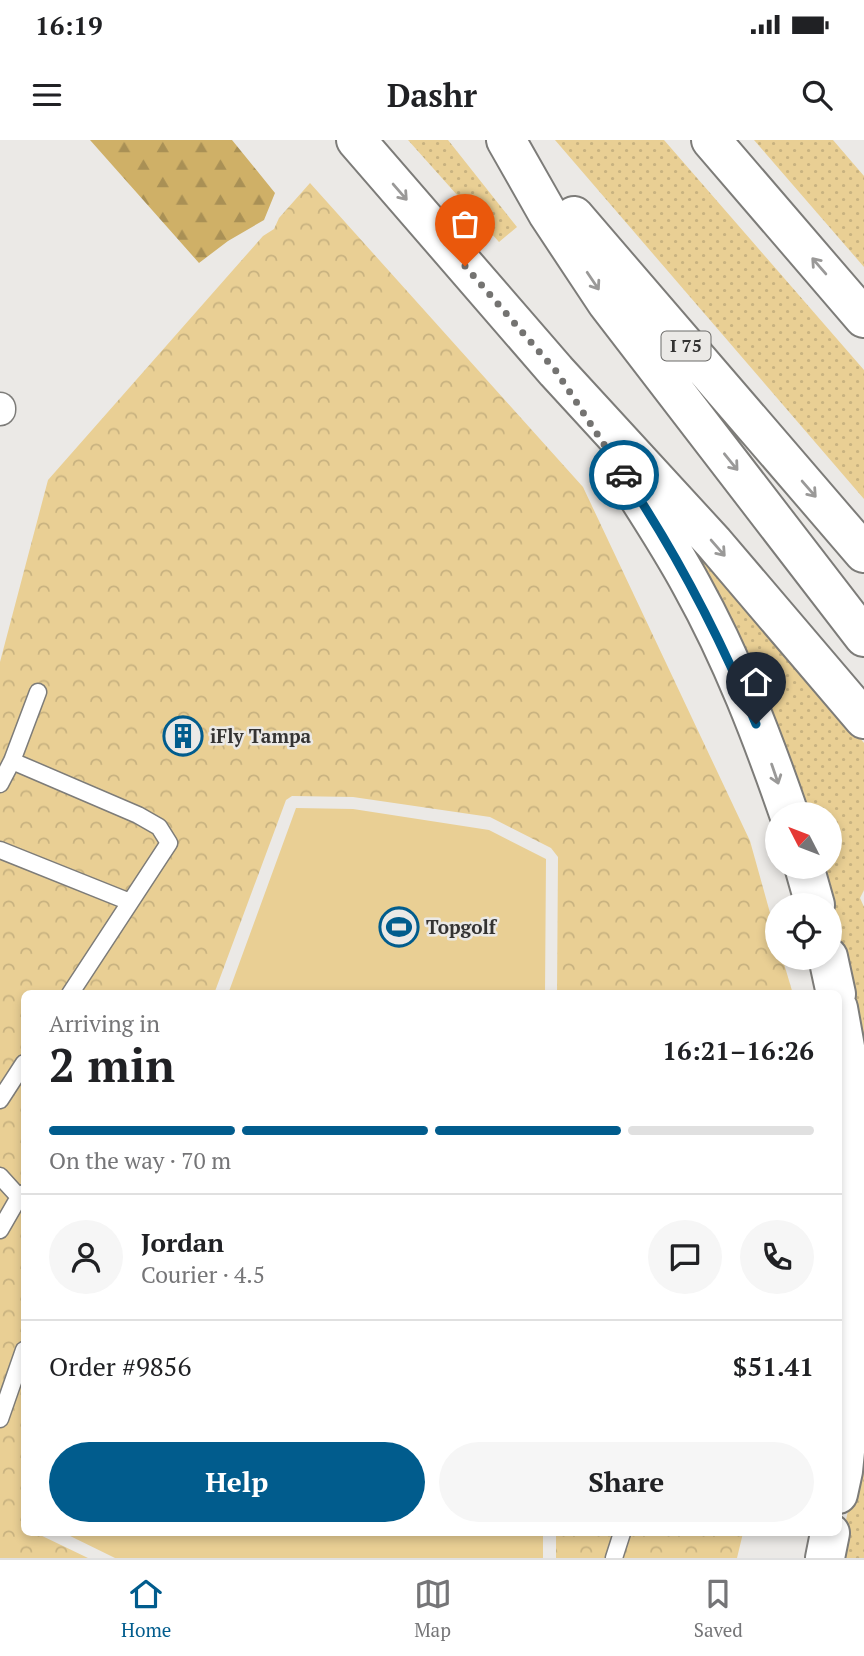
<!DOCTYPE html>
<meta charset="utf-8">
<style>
body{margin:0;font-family:"PT Serif",serif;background:#f6f6f6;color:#202124;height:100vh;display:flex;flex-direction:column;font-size:26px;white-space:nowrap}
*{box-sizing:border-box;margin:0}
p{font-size:23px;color:#757577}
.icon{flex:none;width:38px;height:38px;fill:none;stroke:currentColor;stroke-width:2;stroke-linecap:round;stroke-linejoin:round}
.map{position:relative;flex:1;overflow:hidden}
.side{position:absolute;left:21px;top:850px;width:821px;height:546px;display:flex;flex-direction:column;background:#fff;border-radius:10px;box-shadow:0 4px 10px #0003}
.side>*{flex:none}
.needle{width:46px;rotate:312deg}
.tools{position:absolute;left:765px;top:662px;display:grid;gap:14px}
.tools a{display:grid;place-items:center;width:77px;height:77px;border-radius:50%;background:#fff;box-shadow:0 4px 10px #0003;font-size:35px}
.pin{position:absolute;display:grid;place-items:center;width:60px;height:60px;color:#fff;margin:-72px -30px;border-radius:50% 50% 50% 0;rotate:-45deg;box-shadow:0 0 7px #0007}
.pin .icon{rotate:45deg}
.courier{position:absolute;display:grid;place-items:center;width:70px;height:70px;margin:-35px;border:5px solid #015c8d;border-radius:50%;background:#fff;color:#222;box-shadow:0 2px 9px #0007}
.overview em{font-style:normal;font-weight:800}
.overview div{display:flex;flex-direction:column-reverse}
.overview{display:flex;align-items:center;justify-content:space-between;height:119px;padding:0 28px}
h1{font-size:46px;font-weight:800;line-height:52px}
.bar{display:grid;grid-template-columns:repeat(4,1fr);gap:10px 7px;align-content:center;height:84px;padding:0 28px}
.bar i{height:9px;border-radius:5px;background:#e0e0e0}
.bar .active{background:#015c8d}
.bar p{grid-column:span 4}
.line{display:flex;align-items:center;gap:18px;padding:0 28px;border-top:2px solid #e0e0e0}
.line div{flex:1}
.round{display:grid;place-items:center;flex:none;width:74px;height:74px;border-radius:37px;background:#f6f6f6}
.button{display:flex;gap:14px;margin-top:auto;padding:14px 28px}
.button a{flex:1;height:80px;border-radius:42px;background:#015c8d;color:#fff;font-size:28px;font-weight:800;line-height:80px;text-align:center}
.button a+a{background:#f6f6f6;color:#202124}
.status{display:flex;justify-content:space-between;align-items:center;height:49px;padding:0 35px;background:#fff;direction:ltr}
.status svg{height:19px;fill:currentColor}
header{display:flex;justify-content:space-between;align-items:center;height:91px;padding:0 28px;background:#fff;font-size:32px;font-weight:800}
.tab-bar{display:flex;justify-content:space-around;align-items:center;height:98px;border-top:2px solid #e0e0e0;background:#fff;font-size:19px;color:#757577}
.tab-bar a{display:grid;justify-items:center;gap:4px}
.tab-bar .active{color:#015c8d}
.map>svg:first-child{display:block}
.grass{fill:url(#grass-dots)}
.forest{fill:url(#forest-firs)}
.park{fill:url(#park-crowns)}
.garden{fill:#e9cf94}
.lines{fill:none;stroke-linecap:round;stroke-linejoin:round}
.lane-casing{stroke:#7d7c79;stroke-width:19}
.street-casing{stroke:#7d7c79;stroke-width:33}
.highway-casing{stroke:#7d7c79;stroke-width:42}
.lane{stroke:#fff;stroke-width:16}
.street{stroke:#fff;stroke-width:30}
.highway{stroke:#fff;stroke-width:38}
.oneway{stroke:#9a9998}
.done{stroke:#747371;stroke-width:7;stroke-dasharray:0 12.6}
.route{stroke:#015c8d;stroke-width:9}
.labels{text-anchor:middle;stroke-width:5;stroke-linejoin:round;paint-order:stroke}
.shield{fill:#ebe9e6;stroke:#6b6a68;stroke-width:2}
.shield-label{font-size:18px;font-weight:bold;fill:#343332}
.poi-label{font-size:19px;font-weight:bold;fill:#343332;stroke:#ebe9e6;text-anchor:start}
</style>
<div class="status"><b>16:19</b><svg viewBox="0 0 49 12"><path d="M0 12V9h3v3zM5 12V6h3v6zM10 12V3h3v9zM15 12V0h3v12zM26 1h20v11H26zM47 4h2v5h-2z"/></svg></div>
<header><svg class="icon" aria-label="menu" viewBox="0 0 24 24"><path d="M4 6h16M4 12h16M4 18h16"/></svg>Dashr<svg class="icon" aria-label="search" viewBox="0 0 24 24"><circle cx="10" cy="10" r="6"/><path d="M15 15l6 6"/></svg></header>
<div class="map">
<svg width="864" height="1418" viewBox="0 0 864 1418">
<defs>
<pattern id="grass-dots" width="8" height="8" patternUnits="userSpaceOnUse" patternTransform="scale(1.75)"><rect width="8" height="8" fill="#e9cf94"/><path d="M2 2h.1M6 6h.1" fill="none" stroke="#c8b280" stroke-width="1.8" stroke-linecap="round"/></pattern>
<pattern id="forest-firs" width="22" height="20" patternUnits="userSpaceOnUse" patternTransform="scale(1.75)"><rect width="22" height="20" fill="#cfb067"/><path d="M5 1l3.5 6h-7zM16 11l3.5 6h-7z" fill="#a99055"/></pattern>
<pattern id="park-crowns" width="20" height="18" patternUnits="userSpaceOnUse" patternTransform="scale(1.75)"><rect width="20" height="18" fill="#e9cf94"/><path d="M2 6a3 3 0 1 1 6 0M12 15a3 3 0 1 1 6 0" fill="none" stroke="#c8b280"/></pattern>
</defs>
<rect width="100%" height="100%" fill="#ebe9e6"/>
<path class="grass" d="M408 0H448L517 87 499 102Z
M555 0H664L864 230V359Z
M754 0H833L864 36V127Z
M704 414 864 603V750L860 758 864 767V977L849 861 834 790 816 726H830V674H801L692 424Z
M864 1252V1418H838L854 1342Z"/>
<path class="forest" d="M90 0H232L275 53 264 80 228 101 199 123Z"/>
<path class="park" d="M310 43 583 347 750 701 777 798V817H782L793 854H557L558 717 551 708 490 677 353 657 292 656 286 660 214 854H24V1366L22 1373 24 1393H36L88 1418H0V522L48 340 263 96 274 89 279 78Z
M556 1393H743L737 1418H556Z"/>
<path class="garden" d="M296 668 353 669 489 690 546 719 545 854H228Z
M64 1393H543V1418H115Z"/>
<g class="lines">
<g class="lane-casing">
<path id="lane" d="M12 621 138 675 159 687 169 703 70 854
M0 644 12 621 38 552
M0 710 130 762
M0 960 24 923
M0 1036 19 1057
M0 1090 19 1057 24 1053
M0 1279 24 1210
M614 1418 622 1393"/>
</g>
<g class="street-casing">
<path id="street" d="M0 268V270"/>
</g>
<g class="highway-casing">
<path id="highway" d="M356 0 556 231 714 403 864 579
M506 0 548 74 607 163 864 497
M711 0 864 178
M574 76 864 413
M619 327C644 366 670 405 692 446 732 518 762 596 789 674
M804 726 815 765
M828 817 836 854
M838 868 850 935 859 1060 858 1185 843 1331 838 1354
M825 1418 830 1393"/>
</g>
<use href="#lane" class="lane"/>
<use href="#street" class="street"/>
<use href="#highway" class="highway"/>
</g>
<defs><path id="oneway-shaft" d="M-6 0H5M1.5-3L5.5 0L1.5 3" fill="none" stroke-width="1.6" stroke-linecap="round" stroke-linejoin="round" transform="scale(1.75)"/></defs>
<g class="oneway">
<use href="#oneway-shaft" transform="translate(400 52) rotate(49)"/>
<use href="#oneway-shaft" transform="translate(819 126) rotate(-131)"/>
<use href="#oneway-shaft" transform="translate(593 141) rotate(56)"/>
<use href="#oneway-shaft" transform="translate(731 322) rotate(51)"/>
<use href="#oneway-shaft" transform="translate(809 349) rotate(49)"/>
<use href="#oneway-shaft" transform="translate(718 408) rotate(49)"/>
<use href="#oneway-shaft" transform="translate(775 634) rotate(71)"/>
</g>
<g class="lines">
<path class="done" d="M465 126 556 231 624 335"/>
<path class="route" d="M624 335C677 414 720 497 756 584"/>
</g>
<defs>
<g id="building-ring" transform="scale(2.0125)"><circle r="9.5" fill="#ebe9e6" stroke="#015c8d" stroke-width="1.5"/><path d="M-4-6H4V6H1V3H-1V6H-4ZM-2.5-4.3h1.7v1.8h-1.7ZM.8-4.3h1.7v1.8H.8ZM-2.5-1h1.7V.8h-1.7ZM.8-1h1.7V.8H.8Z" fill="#015c8d"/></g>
<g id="stadium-ring" transform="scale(2.0125)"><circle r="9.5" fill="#ebe9e6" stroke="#015c8d" stroke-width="1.5"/><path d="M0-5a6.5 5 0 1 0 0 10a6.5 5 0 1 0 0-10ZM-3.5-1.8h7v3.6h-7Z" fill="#015c8d"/></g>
</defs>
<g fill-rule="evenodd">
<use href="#building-ring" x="183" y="596"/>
<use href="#stadium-ring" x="399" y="787"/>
</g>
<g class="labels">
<rect class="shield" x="661.5" y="191.5" width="49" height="29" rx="5"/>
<g class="shield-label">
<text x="686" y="212">I 75</text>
</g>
<g class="poi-label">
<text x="210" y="603">iFly Tampa</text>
<text x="426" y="794">Topgolf</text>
</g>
</g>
</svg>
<div class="tools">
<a><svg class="needle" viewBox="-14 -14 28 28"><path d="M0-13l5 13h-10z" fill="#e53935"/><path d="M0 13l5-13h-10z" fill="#757577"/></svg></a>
<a><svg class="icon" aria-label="locate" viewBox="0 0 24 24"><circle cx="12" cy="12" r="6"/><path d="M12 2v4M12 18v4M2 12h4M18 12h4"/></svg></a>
</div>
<div class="pin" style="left:465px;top:126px;background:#ea580c"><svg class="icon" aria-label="bag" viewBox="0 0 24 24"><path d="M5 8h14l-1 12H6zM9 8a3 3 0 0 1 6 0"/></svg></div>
<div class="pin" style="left:756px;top:584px;background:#1f2937"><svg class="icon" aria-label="home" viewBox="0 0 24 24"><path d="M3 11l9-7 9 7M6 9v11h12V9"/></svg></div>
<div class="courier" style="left:624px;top:335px"><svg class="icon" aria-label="car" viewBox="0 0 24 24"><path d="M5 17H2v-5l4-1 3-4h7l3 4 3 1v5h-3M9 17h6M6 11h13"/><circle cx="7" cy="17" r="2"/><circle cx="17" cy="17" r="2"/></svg></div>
<section class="side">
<div class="overview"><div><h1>2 min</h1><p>Arriving in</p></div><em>16:21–16:26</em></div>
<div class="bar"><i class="active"></i><i class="active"></i><i class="active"></i><i></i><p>On the way · 70 m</p></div>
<div class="line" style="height:126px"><a class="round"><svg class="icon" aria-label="person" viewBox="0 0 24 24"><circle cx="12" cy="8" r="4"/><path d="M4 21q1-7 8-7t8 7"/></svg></a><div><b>Jordan</b><p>Courier · 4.5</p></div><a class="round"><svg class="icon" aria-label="chat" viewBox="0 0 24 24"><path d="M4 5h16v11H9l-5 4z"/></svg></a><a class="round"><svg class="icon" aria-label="phone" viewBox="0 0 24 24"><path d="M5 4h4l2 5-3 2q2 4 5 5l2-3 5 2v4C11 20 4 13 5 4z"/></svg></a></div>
<div class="line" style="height:91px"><div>Order #9856</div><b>$51.41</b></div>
<div class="button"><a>Help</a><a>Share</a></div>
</section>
</div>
<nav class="tab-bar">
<a class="active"><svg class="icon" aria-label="home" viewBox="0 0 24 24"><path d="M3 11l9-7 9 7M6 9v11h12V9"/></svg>Home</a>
<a><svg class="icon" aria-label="map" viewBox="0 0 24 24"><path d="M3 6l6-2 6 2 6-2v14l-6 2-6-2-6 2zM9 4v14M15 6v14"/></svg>Map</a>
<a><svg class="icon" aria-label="saved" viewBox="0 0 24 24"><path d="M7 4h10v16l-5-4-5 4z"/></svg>Saved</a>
</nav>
